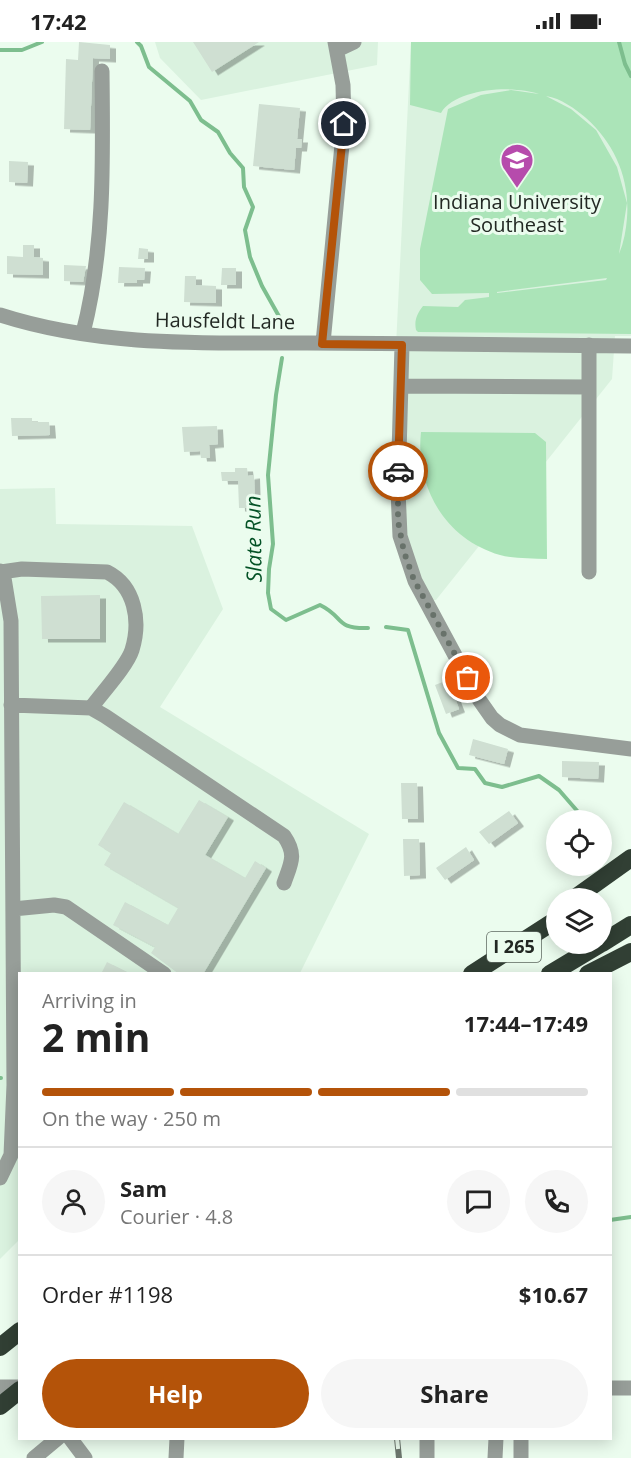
<!DOCTYPE html>
<meta charset="utf-8">
<style>
body{margin:0;font-family:"Open Sans",sans-serif;background:#f6f6f6;color:#222;height:100vh;display:flex;flex-direction:column;font-size:22px;white-space:nowrap}
*{box-sizing:border-box;margin:0}
p{font-size:20px;color:#767676}
.icon{flex:none;width:33px;height:33px;fill:none;stroke:currentColor;stroke-width:2;stroke-linecap:round;stroke-linejoin:round}
.map{position:relative;flex:1;overflow:hidden}
.side{position:absolute;left:18px;top:930px;width:594px;height:468px;display:flex;flex-direction:column;background:#fff;border-radius:0px;box-shadow:0 3px 15px #0003}
.side>*{flex:none}
.tools{position:absolute;left:546px;top:768px;display:grid;gap:12px}
.tools a{display:grid;place-items:center;width:66px;height:66px;border-radius:50%;background:#fff;box-shadow:0 3px 15px #0003;font-size:30px}
.pin{position:absolute;display:grid;place-items:center;width:51px;height:51px;color:#fff;margin:-26px;border:3px solid #fff;border-radius:50%;box-shadow:0 2px 6px #0007}
.courier{position:absolute;display:grid;place-items:center;width:60px;height:60px;margin:-30px;border:4px solid #b45309;border-radius:50%;background:#fff;color:#222;box-shadow:0 2px 8px #0007}
.overview em{font-style:normal;font-weight:700}
.overview div{display:flex;flex-direction:column-reverse}
.overview{display:flex;align-items:center;justify-content:space-between;height:102px;padding:0 24px}
h1{font-size:39px;font-weight:700;line-height:45px}
.bar{display:grid;grid-template-columns:repeat(4,1fr);gap:9px 6px;align-content:center;height:72px;padding:0 24px}
.bar i{height:8px;border-radius:4px;background:#e0e0e0}
.bar .current{background:#b45309}
.bar p{grid-column:span 4}
.line{display:flex;align-items:center;gap:15px;padding:0 24px;border-top:2px solid #e0e0e0}
.line div{flex:1}
.round{display:grid;place-items:center;flex:none;width:63px;height:63px;border-radius:32px;background:#f6f6f6}
.primary-button{display:flex;gap:12px;margin-top:auto;padding:12px 24px}
.primary-button a{flex:1;height:69px;border-radius:36px;background:#b45309;color:#fff;font-size:24px;font-weight:700;line-height:69px;text-align:center}
.primary-button a+a{background:#f6f6f6;color:#222}
.status{display:flex;justify-content:space-between;align-items:center;height:42px;padding:0 30px;background:#fff;direction:ltr}
.status svg{height:16px;fill:currentColor}
.map>svg:first-child{display:block}
.built{fill:#daf2df}
.green{fill:#abe4b8;fill-rule:evenodd}
.lines{fill:none;stroke-linecap:round;stroke-linejoin:round}
.stream{stroke:#7dbe8e;stroke-width:4}
.building{fill:#cfdfd2;filter:url(#shadow)}
.minor{stroke:#979e99;stroke-width:15}
.highway{stroke:#313f34;stroke-width:18}
.rail-casing{stroke:#6c766d;stroke-width:6}
.rail{stroke:#ebfcee;stroke-width:4;stroke-dasharray:11;stroke-linecap:butt}
.done{stroke:#68726a;stroke-width:6;stroke-dasharray:0 10.8}
.route{stroke:#b45309;stroke-width:8}
.labels{text-anchor:middle;stroke-width:6;stroke-linejoin:round;paint-order:stroke}
.shield{fill:#ebfcee;stroke:#5e6860;stroke-width:1.5}
.shield-label{font-size:18px;font-weight:bold;fill:#222823}
.poi-label{font-size:20px;fill:#222823;stroke:#ebfcee}
.street-label{font-size:20px;fill:#222823;stroke:#ebfcee}
.water-label{font-size:21px;font-style:italic;fill:#045226;stroke:#ebfcee}
</style>
<div class="status"><b>17:42</b><svg viewBox="0 0 49 12"><path d="M0 12V9h3v3zM5 12V6h3v6zM10 12V3h3v9zM15 12V0h3v12zM26 1h20v11H26zM47 4h2v5h-2z"/></svg></div>
<div class="map">
<svg width="631" height="1416" viewBox="0 0 631 1416">
<defs>
<filter id="shadow"><feDropShadow dx="6" dy="3.5" stdDeviation="0" flood-color="#0004"/></filter>
</defs>
<rect width="100%" height="100%" fill="#ebfcee"/>
<path class="built" d="M155 0H378L377 23 201 58 160 16Z
M411 0H631V294H615L612 337 436 558 420 560 400 518 392 480 391 464 395 324Z
M55 446 56 482 192 484 223 567 160 665 369 792 300 931 20 932 19 1198 0 1217V447Z"/>
<path class="green" d="M411 0H631V292L418 290 416 288C414 278 417 272 423 264L458 265 465 258 489 255V251L432 252 420 238V207L448 67 481 53 511 48 539 52C514 43 456 46 441 71L410 63ZM546 54C561 56 575 67 586 76 615 102 630 137 627 176 626 188 624 200 619 212L627 161 617 125 596 88 571 67ZM607 236 606 238 497 251V250Z
M421 390 535 391 546 400 547 517C531 516 515 517 500 513 445 497 415 445 421 390Z"/>
<g class="lines">
<path class="stream" d="M137 0 141 4 149 25 190 59 201 78 218 90 230 111 243 126 244 145 253 165 245 188 250 215 262 244 285 285
M619 0 625 22 631 34
M0 8H22L42 0
M282 316 276 353 268 433 273 502 269 527 268 551 271 567 286 578 320 563C345 575 334 587 368 586
M386 585 408 588 439 691 458 726 475 727 485 741 502 745 539 734 559 748 579 771
M0 1036H1
M610 1178 631 1175"/>
</g>
<path class="building" d="M79 0 110 3V17L93 16 90 88 64 87 66 17 78 18Z
M193 0H259L212 30Z
M259 62 300 66 297 97H302L301 106H296L294 128 253 124Z
M9 119 28 120 27 141 9 140Z
M23 203H34V215L43 216V233L7 232V214L23 215Z
M139 206 148 207V217H138Z
M64 223 86 224 83 240 64 239Z
M119 225 145 226 144 238H137V241H118Z
M222 226H236V243H221Z
M185 234H196V243L216 244V261L184 260Z
M11 376H32V380H49L50 393 12 394Z
M217 384 218 402 209 403 210 416H201L200 409 184 410 182 385Z
M235 426H247L248 434 254 433 255 466H239L238 439H222L221 430H235Z
M100 553V597H42L41 554Z
M448 638 459 667 446 672 435 643Z
M473 697 508 707 504 722 469 713Z
M562 719 599 720 598 737 562 735Z
M401 741H417L418 777H402Z
M199 758 228 775 205 813 245 836 255 819 266 826 203 932H179L151 911 155 905 113 883 125 860 168 883 178 866 104 823 111 811 98 803 124 760 178 792Z
M509 769 518 781 489 802 479 790Z
M403 797H419L420 833 404 834Z
M466 805 474 818 445 838 436 826Z
M107 920 131 932H101Z"/>
<g class="lines">
<path class="minor" d="M337 8 354 0
M0 273C99 305 205 301 307 301 415 302 523 302 631 304
M83 291C105 206 103 116 102 29
M323 301 344 82 343 43 335 0
M402 303 398 448 400 494 415 539 478 656 492 676 500 683 520 693 631 707
M401 344 589 345
M0 529 4 536 11 579 14 1043 11 1113 0 1136
M1 530 22 527 107 530C135 544 141 579 132 608 127 624 101 652 91 666
M589 530V303
M11 663 91 666 105 674 284 794C297 813 291 821 284 841
M13 867 54 863 66 865 164 932
M0 1345H20
M610 1346H631
M70 1396 85 1416
M427 1396V1416
M521 1396V1416
M34 1416 58 1396
M176 1416 177 1396
M495 1416 496 1396"/>
<path class="highway" d="M575 856 631 816
M602 901 631 883
M472 932 556 878
M550 932 600 902
M588 932 631 910
M0 1305 20 1289
M0 1364 20 1348"/>
<g class="rail-casing">
<path id="rail" d="M397 1396 399 1416"/>
</g>
<use href="#rail" class="rail"/>
</g>
<g class="lines">
<path class="done" d="M398 429V479L404 510 414 538 468 636"/>
<path class="route" d="M344 82 322 302 402 303 398 429"/>
</g>
<defs>
<g id="university-pin" transform="scale(1.725)"><path d="M0 17L-7.5 6A9.5 9.5 0 1 1 7.5 6Z" fill="#b64bac" stroke="#ebfcee"/><path d="M0-5L7-2L0 1L-7-2ZM-4 1L0 2.5L4 1V4Q0 6-4 4Z" fill="#fff"/></g>
</defs>
<g fill-rule="evenodd">
<use href="#university-pin" x="517" y="118"/>
</g>
<g class="labels">
<rect class="shield" x="487" y="890" width="54" height="30" rx="4.5"/>
<g class="shield-label">
<text x="514" y="911">I 265</text>
</g>
<g class="poi-label">
<text x="517" y="167">Indiana University<tspan x="517" dy="23">Southeast</tspan></text>
</g>
<g class="street-label">
<text transform="translate(225 279) rotate(1)" y="7">Hausfeldt Lane</text>
</g>
<g class="water-label">
<text transform="translate(254 497) rotate(-91)" y="7">Slate Run</text>
</g>
</g>
</svg>
<div class="tools">
<a><svg class="icon" aria-label="locate" viewBox="0 0 24 24"><circle cx="12" cy="12" r="6"/><path d="M12 2v4M12 18v4M2 12h4M18 12h4"/></svg></a>
<a><svg class="icon" aria-label="layers" viewBox="0 0 24 24"><path d="M12 4l9 5-9 5-9-5zM3 14l9 5 9-5"/></svg></a>
</div>
<div class="pin" style="left:468px;top:636px;background:#ea580c"><svg class="icon" aria-label="bag" viewBox="0 0 24 24"><path d="M5 8h14l-1 12H6zM9 8a3 3 0 0 1 6 0"/></svg></div>
<div class="pin" style="left:344px;top:82px;background:#1f2937"><svg class="icon" aria-label="home" viewBox="0 0 24 24"><path d="M3 11l9-7 9 7M6 9v11h12V9"/></svg></div>
<div class="courier" style="left:398px;top:429px"><svg class="icon" aria-label="car" viewBox="0 0 24 24"><path d="M5 17H2v-5l4-1 3-4h7l3 4 3 1v5h-3M9 17h6M6 11h13"/><circle cx="7" cy="17" r="2"/><circle cx="17" cy="17" r="2"/></svg></div>
<section class="side">
<div class="overview"><div><h1>2 min</h1><p>Arriving in</p></div><em>17:44–17:49</em></div>
<div class="bar"><i class="current"></i><i class="current"></i><i class="current"></i><i></i><p>On the way · 250 m</p></div>
<div class="line" style="height:108px"><a class="round"><svg class="icon" aria-label="person" viewBox="0 0 24 24"><circle cx="12" cy="8" r="4"/><path d="M4 21q1-7 8-7t8 7"/></svg></a><div><b>Sam</b><p>Courier · 4.8</p></div><a class="round"><svg class="icon" aria-label="chat" viewBox="0 0 24 24"><path d="M4 5h16v11H9l-5 4z"/></svg></a><a class="round"><svg class="icon" aria-label="phone" viewBox="0 0 24 24"><path d="M5 4h4l2 5-3 2q2 4 5 5l2-3 5 2v4C11 20 4 13 5 4z"/></svg></a></div>
<div class="line" style="height:78px"><div>Order #1198</div><b>$10.67</b></div>
<div class="primary-button"><a>Help</a><a>Share</a></div>
</section>
</div>
